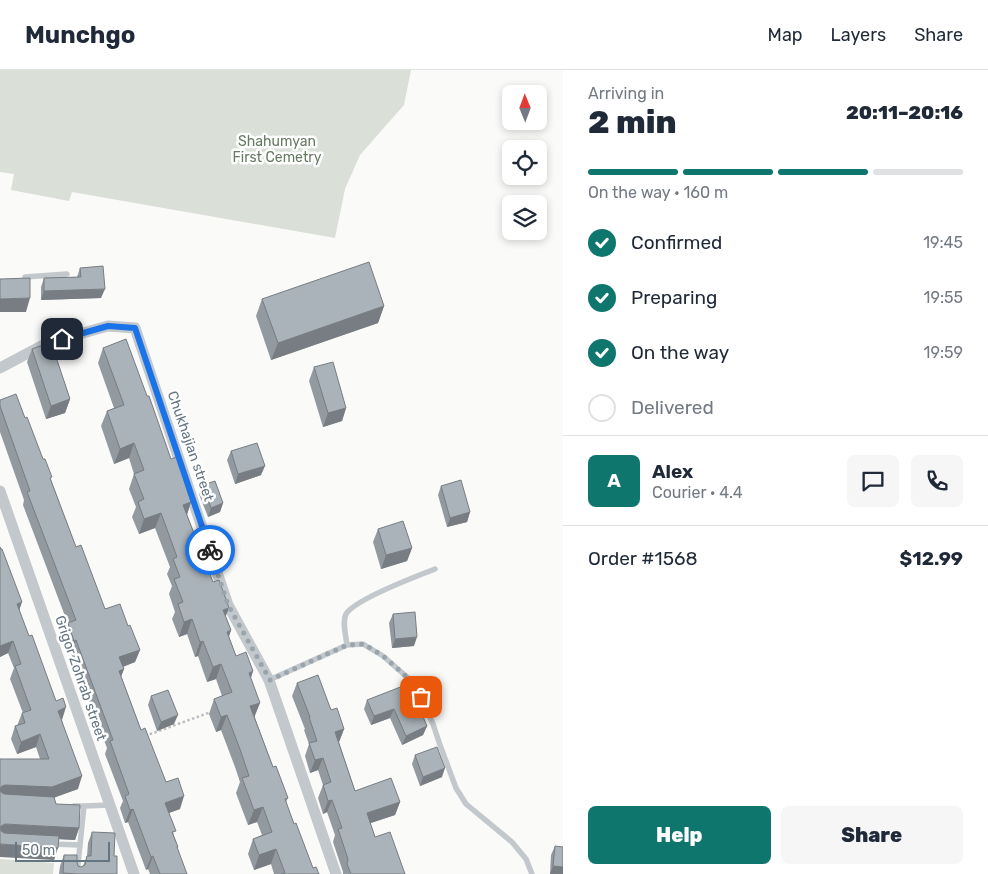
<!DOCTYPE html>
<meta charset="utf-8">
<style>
body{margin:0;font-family:Rubik,sans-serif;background:#f6f6f7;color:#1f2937;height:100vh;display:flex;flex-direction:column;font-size:19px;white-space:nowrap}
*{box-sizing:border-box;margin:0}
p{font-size:16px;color:#747a83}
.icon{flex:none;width:28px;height:28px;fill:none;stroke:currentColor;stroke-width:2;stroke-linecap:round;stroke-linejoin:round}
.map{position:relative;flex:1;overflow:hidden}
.sheet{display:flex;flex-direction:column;background:#fff;width:425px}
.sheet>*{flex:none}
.needle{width:32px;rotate:359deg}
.fabs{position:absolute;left:502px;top:15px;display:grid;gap:10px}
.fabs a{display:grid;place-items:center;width:45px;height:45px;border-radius:8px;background:#fff;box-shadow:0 2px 8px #0003;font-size:25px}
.scale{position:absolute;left:15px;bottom:12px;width:95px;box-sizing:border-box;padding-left:5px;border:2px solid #657683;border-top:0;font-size:14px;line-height:18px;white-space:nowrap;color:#657683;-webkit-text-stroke:4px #fff;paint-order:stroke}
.pin{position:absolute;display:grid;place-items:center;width:42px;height:42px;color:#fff;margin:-21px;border-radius:10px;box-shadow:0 2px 8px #0006}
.courier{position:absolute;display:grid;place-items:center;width:50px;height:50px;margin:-25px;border:4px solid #1a73e8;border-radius:50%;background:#fff;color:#222;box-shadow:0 1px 6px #0007}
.head em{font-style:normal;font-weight:800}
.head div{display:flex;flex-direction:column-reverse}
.head{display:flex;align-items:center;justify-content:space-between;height:85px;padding:0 25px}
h1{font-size:32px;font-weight:800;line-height:38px}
.bar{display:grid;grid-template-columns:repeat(4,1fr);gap:8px 5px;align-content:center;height:60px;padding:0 25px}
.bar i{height:6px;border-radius:4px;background:#e0e1e3}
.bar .selected{background:#0f766e}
.bar p{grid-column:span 4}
.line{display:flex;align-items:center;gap:12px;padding:0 25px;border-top:1px solid #e0e1e3}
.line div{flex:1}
.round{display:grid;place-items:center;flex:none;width:52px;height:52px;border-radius:8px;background:#f6f6f7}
ol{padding:0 25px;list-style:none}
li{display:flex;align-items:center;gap:15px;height:55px}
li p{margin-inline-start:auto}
li .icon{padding:5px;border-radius:50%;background:#0f766e;color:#fff;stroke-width:4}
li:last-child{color:#747a83}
li i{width:28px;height:28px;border:2px solid #e0e1e3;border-radius:50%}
.button{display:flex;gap:10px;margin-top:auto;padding:10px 25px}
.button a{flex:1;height:58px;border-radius:8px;background:#0f766e;color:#fff;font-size:20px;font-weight:800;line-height:58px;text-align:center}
.button a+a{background:#f6f6f7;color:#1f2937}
header{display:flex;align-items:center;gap:30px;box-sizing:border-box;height:70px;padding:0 25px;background:#fff;border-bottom:1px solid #e0e1e3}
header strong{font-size:24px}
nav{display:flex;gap:28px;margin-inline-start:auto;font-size:18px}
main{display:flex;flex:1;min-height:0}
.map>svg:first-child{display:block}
.green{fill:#dadfd7}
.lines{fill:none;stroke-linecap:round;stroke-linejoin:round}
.path{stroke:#bbbfc2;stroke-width:2.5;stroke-dasharray:2.5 2.5;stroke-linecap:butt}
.lane{stroke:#c3c8cc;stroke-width:5.5}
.street{stroke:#c3c8cc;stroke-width:11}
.wall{fill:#929a9f}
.shaded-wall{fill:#777d82}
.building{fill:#aab3b9;stroke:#777d82}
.done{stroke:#99a4ac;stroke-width:5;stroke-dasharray:0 9}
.route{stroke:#1a73e8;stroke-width:6}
.labels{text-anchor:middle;stroke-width:5;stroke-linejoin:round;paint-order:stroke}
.park-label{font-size:14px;fill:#687a64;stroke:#fff}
.street-label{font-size:14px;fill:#657683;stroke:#fff}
</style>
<header>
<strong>Munchgo</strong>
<nav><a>Map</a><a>Layers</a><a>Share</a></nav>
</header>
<main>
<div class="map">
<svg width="563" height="804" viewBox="0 0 563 804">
<rect width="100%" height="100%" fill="#fafaf8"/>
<path class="green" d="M0 0H411L404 35 360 85 345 119 335 168 72 122 69 131 11 120 14 104 0 102Z
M0 789 54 793 53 804H0Z"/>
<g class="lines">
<path class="path" d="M145 666 211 642"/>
<path class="lane" d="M25 214H26L25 207 67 204
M347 575 363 574 383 586 415 614 433 654 440 675 456 718 466 734 512 772 526 789 532 804
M269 610 347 575C346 566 342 552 346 544 355 529 417 506 435 499
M74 736H84L77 804
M84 736 110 735
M52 774 80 775"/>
<path class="street" d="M0 298 47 273 108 256 135 258 228 535 269 610 336 804
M0 421 134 804"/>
</g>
<path class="wall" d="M80 198 101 228 41 230V217L44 208 77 207Z
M262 229 384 236 378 253 271 290 256 246Z
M103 278 171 389 184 413 191 432 187 445 231 560 229 567 236 586 253 601 251 608 255 648 273 697 288 728 286 732 294 754 313 798 319 804H274L271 794 254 800 248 784 253 769 262 765 257 752 248 755 236 723 240 712 235 697 221 660 216 662 209 644 214 629 222 626 216 609 207 612 198 586 195 587 187 564 179 567 172 549 175 542 169 524 172 516 167 504 170 497 155 458 139 464 132 447 136 437 129 419 134 404 129 388 114 394 101 356 107 341 114 338 98 293Z
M32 279 70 329 65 343 46 349 27 292Z
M314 297 346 338 342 351 323 357 309 311Z
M0 330 25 348 51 410 76 477 105 539 128 556 140 580 135 592 123 597 124 599 121 606 141 660 166 712 180 739 169 743 174 766 178 777 177 779 187 804H150L148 799 146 800 128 752 125 753 120 738 123 731 105 684 107 678 71 583 70 584 63 566 68 554 23 435 24 430 0 362Z
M231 381 261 405 235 414 227 390Z
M203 415 223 433 220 442 208 447 199 424Z
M441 416 470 442 467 452 447 457 438 425Z
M378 459 412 478 407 491 381 499 373 472Z
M0 477 19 541 62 650 78 719 54 727 56 734 79 758 75 770 59 769 54 790 40 689 36 677 17 684 11 669 15 656H17L22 643H23L10 609 14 598 8 583 0 587Z
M393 544 414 576 392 578 389 553Z
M297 613 331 640 344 659 339 672 355 721 400 732 395 745 370 753 375 767 405 804H343V802L333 772 335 765 327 742 323 744 318 728 323 715 318 700 310 703 305 686 309 674 304 660 305 659 292 626Z
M151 626 174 654 157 661 148 635Z
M367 630 411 638 427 656 423 665 402 675 390 648 371 655 364 639Z
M415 685 442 707 420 716 412 694Z
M92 762 114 786 117 804H59L60 796 64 785 77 792 78 796 81 797 83 796 87 786 88 773Z
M555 776 563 804H550L551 785Z"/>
<path class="shaded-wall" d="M105 219 101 228 41 230 44 221Z
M30 228 26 242H0V229Z
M384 236 378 253 271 290 278 273Z
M70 329 65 343 46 349 51 336Z
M346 338 342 351 323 357 328 343Z
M134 373 129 388 114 394 120 379Z
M265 396 261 405 235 414 238 404Z
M191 432 186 447 183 435Z
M223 433 220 442 208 447 211 438Z
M470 442 467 452 447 457 450 448Z
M161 443 155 458 139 464 144 449Z
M412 478 407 491 381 499 386 485Z
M22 532 18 544 17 534Z
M229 538 223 553V540Z
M192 549 187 564 179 567 184 552Z
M231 560 225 576 227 562Z
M417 567 414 576 392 578 395 569Z
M76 570 71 583 70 584 74 571Z
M13 571 8 583 0 587V576Z
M203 571 198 586 195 587 200 572Z
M140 580 135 592 114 600 119 587Z
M221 594 216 609 207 612 213 597Z
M124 599 119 612V601Z
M253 601 248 616 249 603Z
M260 633 254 648 250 636Z
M66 637 62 650 58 641Z
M394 639 390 648 371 655 374 646Z
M178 645 174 654 157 661 161 652Z
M227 645 221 660 216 662 221 647Z
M427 656 423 665 402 675 406 666Z
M344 659 339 672 331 675 335 662Z
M40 664 36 677 17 684 21 672Z
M323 688 318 700 310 703 315 690Z
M445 698 442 707 420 716 423 707Z
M82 706 78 719 48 730 0 727V719L2 716 5 715Z
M184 726 180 739 160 746 165 733Z
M332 730 327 742 323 744 328 731Z
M400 732 395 745 362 756 367 743Z
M263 737 257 752 248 755 254 740Z
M133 739 128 752 125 753 130 740Z
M5 754 79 758 75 770 0 766 1 756Z
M0 774 58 778 54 790 0 787Z
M276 779 271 794 254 800 259 785Z
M153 786 148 799 146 800 151 787Z
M553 796 563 797V804H550Z"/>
<path class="building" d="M369 192 384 236 278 273 262 229Z
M103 196 105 219 44 221V208L81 207 80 198Z
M30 208V228L0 229V209Z
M126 269 147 326H149L171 389 177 387 185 410H184L191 432 183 435 213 512 219 510 229 538 223 540 231 560 227 562 236 586 246 582 253 601 249 603 260 633 250 636 273 697 276 696 288 728 285 729 294 754 296 753 313 798 316 797 319 804H281L285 803 276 779 259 785 253 769 272 762 263 737 254 740 242 708 249 706 241 682 227 645 221 647 214 629 232 622 221 594 213 597 203 571 200 572 192 549 184 552 178 534 183 532 174 509 180 507 173 489 177 487 161 443 144 449 138 432 144 429 134 404 144 400 134 373 120 379 107 341 124 335 103 278Z
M51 272 70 329 51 336 32 279Z
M333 292 346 338 328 343 314 297Z
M16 324 25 348 27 347 43 389H45L52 407 50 408 76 477 81 475 105 539 120 534 128 556 130 555 140 580 119 587 124 599 119 601 141 660 145 658 166 712 178 708 184 726 165 733 176 761 172 762 178 777H177L187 804H160L153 786 151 787 133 739 130 740 125 726 129 724 110 671 113 670 76 570 74 571 68 553 76 550 27 422 30 421 0 336V330Z
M257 373 265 396 238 404 231 381Z
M461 410 470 442 450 448 441 416Z
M215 411 223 433 211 438 203 415Z
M403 451 412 478 386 485 378 459Z
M0 477 1 479H2L22 532 17 534 29 566 32 565 56 631 63 628 66 637 58 641 82 706 52 717 5 715 2 716 0 719V689H49L40 664 21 672 15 656 25 653 22 643 31 640 15 596 21 594 13 571 0 576Z
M415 542 417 567 395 569 393 544Z
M318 605 331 640 337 638 344 659 335 662 355 721 391 708 400 732 367 743 375 767 390 762 405 804H351L347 794 348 789 338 759 342 758 332 730 328 731 323 715 331 712 323 688 315 690 309 673 317 671 309 647H310L297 613Z
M403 616 411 638 418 635 427 656 406 666 394 639 374 646 367 630Z
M168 620 178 645 161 652 151 626Z
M437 677 445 698 423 707 415 685Z
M0 719 1 722 4 724 54 727 56 734 80 735 79 758 5 754 1 756 0 760 4 763 59 766 58 778 0 774Z
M92 762 115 763 114 786H117V804H78L63 803 64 785H77V792L78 796 81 797 85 795 87 786H91Z
M555 776 563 777V797L553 796Z"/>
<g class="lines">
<path class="done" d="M210 480 228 535 270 610 347 575 364 574 383 586 415 614 421 627"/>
<path class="route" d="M62 269 108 256 135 258 210 480"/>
</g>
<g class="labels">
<g class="park-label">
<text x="277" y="76">Shahumyan<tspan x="277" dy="16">First Cemetry</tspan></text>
</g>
<g class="street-label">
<text transform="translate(191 376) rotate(71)" y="5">Chukhajian street</text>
<text transform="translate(81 608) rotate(71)" y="5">Grigor Zohrab street</text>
</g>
</g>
</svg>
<div class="fabs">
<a><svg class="needle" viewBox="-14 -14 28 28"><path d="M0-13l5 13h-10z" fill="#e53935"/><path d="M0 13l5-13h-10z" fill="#747a83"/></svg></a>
<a><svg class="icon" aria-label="locate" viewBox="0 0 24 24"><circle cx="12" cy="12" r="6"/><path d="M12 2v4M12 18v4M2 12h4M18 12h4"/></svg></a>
<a><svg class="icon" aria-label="layers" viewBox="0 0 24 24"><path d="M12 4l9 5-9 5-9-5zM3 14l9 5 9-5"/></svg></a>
</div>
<div class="scale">50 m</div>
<div class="pin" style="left:421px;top:627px;background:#ea580c"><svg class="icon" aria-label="bag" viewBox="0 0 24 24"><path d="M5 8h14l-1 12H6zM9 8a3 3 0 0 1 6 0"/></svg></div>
<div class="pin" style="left:62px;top:269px;background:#1f2937"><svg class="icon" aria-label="home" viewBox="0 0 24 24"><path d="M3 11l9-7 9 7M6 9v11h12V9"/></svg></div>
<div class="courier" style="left:210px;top:480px"><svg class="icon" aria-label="bike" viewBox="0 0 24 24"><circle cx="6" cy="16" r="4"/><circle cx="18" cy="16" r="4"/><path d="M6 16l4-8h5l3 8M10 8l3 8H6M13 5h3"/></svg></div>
</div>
<section class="sheet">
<div class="head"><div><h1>2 min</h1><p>Arriving in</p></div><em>20:11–20:16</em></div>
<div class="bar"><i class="selected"></i><i class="selected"></i><i class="selected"></i><i></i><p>On the way · 160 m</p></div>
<ol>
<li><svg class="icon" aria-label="check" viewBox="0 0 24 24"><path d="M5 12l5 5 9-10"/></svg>Confirmed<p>19:45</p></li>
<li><svg class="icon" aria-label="check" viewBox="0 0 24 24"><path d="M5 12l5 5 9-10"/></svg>Preparing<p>19:55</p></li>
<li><svg class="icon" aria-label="check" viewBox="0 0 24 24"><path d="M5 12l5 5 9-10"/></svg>On the way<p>19:59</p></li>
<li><i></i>Delivered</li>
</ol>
<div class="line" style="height:90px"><b class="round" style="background:#0f766e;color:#fff">A</b><div><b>Alex</b><p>Courier · 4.4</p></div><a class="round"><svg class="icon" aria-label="chat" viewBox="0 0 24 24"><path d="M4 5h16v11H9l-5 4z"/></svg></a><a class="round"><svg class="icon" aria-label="phone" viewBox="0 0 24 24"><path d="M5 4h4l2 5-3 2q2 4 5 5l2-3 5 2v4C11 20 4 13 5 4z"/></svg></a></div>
<div class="line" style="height:65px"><div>Order #1568</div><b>$12.99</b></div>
<div class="button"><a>Help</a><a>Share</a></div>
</section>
</main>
